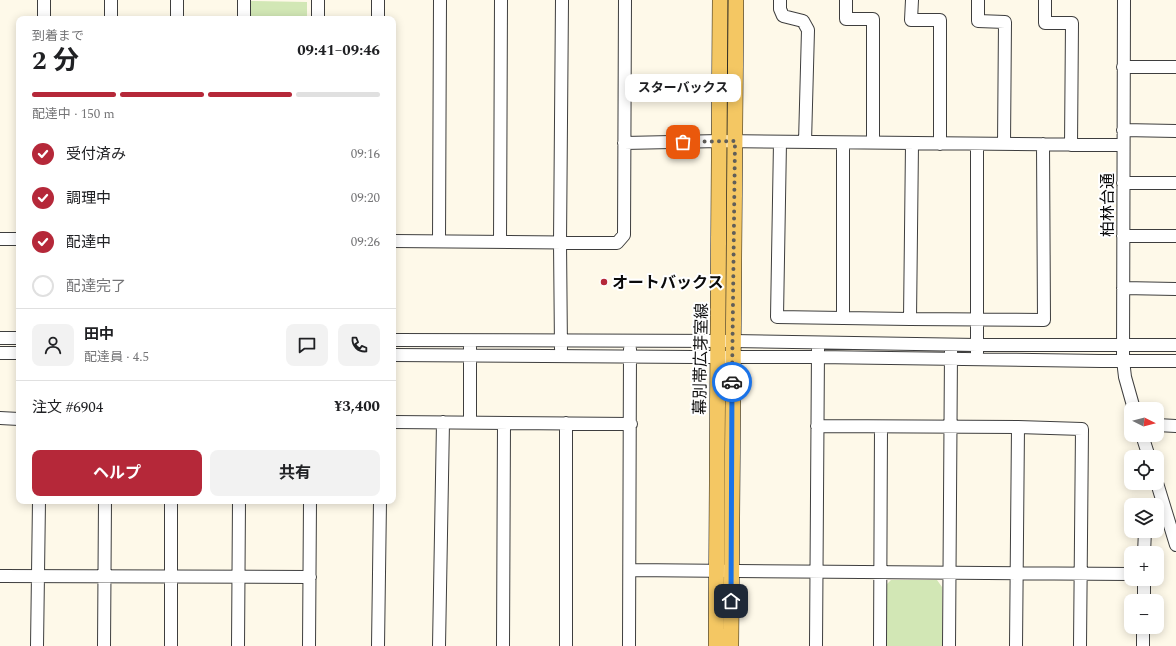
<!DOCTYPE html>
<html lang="ja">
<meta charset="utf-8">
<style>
body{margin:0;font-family:Spectral,"Noto Sans JP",serif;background:#f2f2f2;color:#202124;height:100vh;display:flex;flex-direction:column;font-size:15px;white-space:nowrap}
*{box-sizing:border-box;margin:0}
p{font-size:13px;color:#757577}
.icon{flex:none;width:22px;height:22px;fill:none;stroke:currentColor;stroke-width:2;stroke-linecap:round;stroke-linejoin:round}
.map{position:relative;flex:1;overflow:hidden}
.drawer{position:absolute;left:16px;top:16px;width:380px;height:488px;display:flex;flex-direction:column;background:#fff;border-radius:8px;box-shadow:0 2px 10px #0003}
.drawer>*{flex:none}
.needle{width:26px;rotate:96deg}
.controls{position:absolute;left:1124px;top:402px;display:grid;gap:8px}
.controls a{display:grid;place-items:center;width:40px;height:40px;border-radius:8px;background:#fff;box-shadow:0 2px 10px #0003;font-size:20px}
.pin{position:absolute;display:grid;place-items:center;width:34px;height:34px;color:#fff;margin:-17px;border-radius:8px;box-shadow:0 2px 6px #0006}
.courier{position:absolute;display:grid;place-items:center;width:40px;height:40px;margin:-20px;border:3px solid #1a73e8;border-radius:50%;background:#fff;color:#222;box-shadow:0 1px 5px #0007}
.bubble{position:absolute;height:28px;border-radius:8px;background:#fff;box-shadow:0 2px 10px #0003;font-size:13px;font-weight:700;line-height:28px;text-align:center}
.headline em{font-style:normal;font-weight:700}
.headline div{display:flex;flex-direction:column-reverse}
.headline{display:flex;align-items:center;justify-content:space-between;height:68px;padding:0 16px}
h1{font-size:26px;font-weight:700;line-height:30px}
.bar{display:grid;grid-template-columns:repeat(4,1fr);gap:6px 4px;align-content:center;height:48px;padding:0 16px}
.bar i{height:5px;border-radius:3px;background:#e0e0e0}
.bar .current{background:#b52839}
.bar p{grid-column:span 4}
.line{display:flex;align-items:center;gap:10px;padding:0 16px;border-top:1px solid #e0e0e0}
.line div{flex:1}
.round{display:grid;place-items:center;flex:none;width:42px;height:42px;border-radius:8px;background:#f2f2f2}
ol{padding:0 16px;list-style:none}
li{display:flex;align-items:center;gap:12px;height:44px}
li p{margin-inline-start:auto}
li .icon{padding:4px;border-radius:50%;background:#b52839;color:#fff;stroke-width:4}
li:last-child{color:#757577}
li i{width:22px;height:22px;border:2px solid #e0e0e0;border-radius:50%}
.action{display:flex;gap:8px;margin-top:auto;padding:8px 16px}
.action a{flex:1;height:46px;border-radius:8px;background:#b52839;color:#fff;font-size:16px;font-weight:700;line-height:46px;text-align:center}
.action a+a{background:#f2f2f2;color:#202124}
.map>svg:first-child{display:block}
.green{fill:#d2e7b5}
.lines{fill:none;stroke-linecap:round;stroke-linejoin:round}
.minor-casing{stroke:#3e3e3e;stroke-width:14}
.major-casing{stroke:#1c1c1c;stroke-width:16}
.minor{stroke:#fff;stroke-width:12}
.major{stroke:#f4c763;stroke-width:15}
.done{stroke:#605e59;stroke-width:4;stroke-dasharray:0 7.2}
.route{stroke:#1a73e8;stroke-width:5}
.poi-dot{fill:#b52839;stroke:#fff;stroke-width:1.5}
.labels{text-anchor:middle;stroke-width:4;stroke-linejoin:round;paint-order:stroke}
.street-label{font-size:16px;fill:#0b0b0b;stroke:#fff}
.poi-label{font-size:16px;font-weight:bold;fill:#0b0b0b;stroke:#fff;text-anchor:start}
</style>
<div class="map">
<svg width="1176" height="646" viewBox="0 0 1176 646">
<rect width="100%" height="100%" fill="#fef9e9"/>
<path class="green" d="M249 1 307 2V19H249Z
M891 580H937L942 587V646H885L884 587Z"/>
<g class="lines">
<g class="minor-casing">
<path id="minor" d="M780 0V9L783 16 803 21 808 30 805 142
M846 0V19H873V143
M912 0 911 20H940V144
M978 0V21L1005 22 1004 144
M1045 0V23H1072L1071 145
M1124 0 1123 360 1125 377 1134 409
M44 19V0
M111 19V0
M177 19V0
M244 19V0
M318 19V0
M378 19V0
M1123 67H1176
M1123 130 1176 131
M780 142 777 317 843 318
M624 143 720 141 1123 145
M843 143V318L910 319
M912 144 910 319 1044 320 1043 144
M1123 183H1176
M1123 236H1176
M0 239H19
M393 241 617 243 624 235 625 0
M439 241 440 0
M500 242 501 0
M1123 288 1176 289
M0 338H19
M393 340 732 341 977 345H1176
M561 349 560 242 562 0
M0 353H19
M977 353V144
M393 355 694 357H817L1101 361H1176
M0 418 19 419
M393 422 631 424
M470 422V347
M566 423V646
M1157 425 1176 426
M817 426 1018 427 1082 429 1080 646
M1142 435 1149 457
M1157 483 1176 545
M1144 553 1145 531
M630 570C797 571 964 574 1131 574
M0 576 310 577
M1144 601V579
M37 646 39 501
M104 646 105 501
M171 646V501
M238 646 239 501
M309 646 310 501
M378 646 380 501
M439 646 443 422
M503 646 504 423
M629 646 630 349
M816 646 818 349
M880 646 881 427
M949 646 951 351
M1016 646 1018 427
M1143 646V627"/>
</g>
<g class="major-casing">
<path id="major" d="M716 646 720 0
M731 646 736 0"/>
</g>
<use href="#minor" class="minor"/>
<use href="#major" class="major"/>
</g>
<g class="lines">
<path class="done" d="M683 142 735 141 732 382"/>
<path class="route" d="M731 601 732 382"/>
</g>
<circle class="poi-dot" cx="604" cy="282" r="4"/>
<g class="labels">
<g class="street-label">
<text transform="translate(1107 205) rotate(-90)" y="6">柏林台通</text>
<text transform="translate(700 359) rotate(-89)" y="6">幕別帯広芽室線</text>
</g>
<g class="poi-label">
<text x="612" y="288">オートバックス</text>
</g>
</g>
</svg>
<div class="controls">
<a><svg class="needle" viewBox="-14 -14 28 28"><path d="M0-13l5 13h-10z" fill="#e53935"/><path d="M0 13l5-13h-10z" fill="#757577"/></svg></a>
<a><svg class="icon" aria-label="locate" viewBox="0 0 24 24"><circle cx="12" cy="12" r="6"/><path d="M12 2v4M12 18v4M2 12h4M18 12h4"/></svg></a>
<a><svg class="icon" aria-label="layers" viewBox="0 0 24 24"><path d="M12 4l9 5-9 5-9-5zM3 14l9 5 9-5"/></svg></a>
<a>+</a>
<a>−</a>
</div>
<div class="pin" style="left:683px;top:142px;background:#ea580c"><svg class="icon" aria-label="bag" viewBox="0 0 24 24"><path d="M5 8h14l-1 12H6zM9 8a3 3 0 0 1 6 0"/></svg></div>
<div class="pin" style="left:731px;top:601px;background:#1f2937"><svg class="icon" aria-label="home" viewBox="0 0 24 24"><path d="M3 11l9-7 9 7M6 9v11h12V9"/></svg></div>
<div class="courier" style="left:732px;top:382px"><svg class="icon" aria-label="car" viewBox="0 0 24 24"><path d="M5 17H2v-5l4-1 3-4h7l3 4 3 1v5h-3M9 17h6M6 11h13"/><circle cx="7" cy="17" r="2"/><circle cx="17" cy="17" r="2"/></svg></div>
<div class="bubble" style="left:625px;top:74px;width:116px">スターバックス</div>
<section class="drawer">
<div class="headline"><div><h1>2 分</h1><p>到着まで</p></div><em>09:41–09:46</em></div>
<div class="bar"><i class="current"></i><i class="current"></i><i class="current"></i><i></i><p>配達中 · 150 m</p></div>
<ol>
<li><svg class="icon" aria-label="check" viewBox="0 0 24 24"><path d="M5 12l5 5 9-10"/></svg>受付済み<p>09:16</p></li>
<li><svg class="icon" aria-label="check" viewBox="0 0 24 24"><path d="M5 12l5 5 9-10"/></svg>調理中<p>09:20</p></li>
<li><svg class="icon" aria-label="check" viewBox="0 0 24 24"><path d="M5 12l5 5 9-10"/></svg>配達中<p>09:26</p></li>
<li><i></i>配達完了</li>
</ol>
<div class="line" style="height:72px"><a class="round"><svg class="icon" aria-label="person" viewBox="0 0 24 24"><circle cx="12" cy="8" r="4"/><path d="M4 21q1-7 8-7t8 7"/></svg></a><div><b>田中</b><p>配達員 · 4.5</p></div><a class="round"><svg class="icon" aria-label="chat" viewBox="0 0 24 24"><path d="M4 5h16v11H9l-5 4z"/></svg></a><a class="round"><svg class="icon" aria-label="phone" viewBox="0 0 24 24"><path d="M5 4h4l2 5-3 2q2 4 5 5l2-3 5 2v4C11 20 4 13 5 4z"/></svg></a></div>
<div class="line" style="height:52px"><div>注文 #6904</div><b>¥3,400</b></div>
<div class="action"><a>ヘルプ</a><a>共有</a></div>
</section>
</div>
